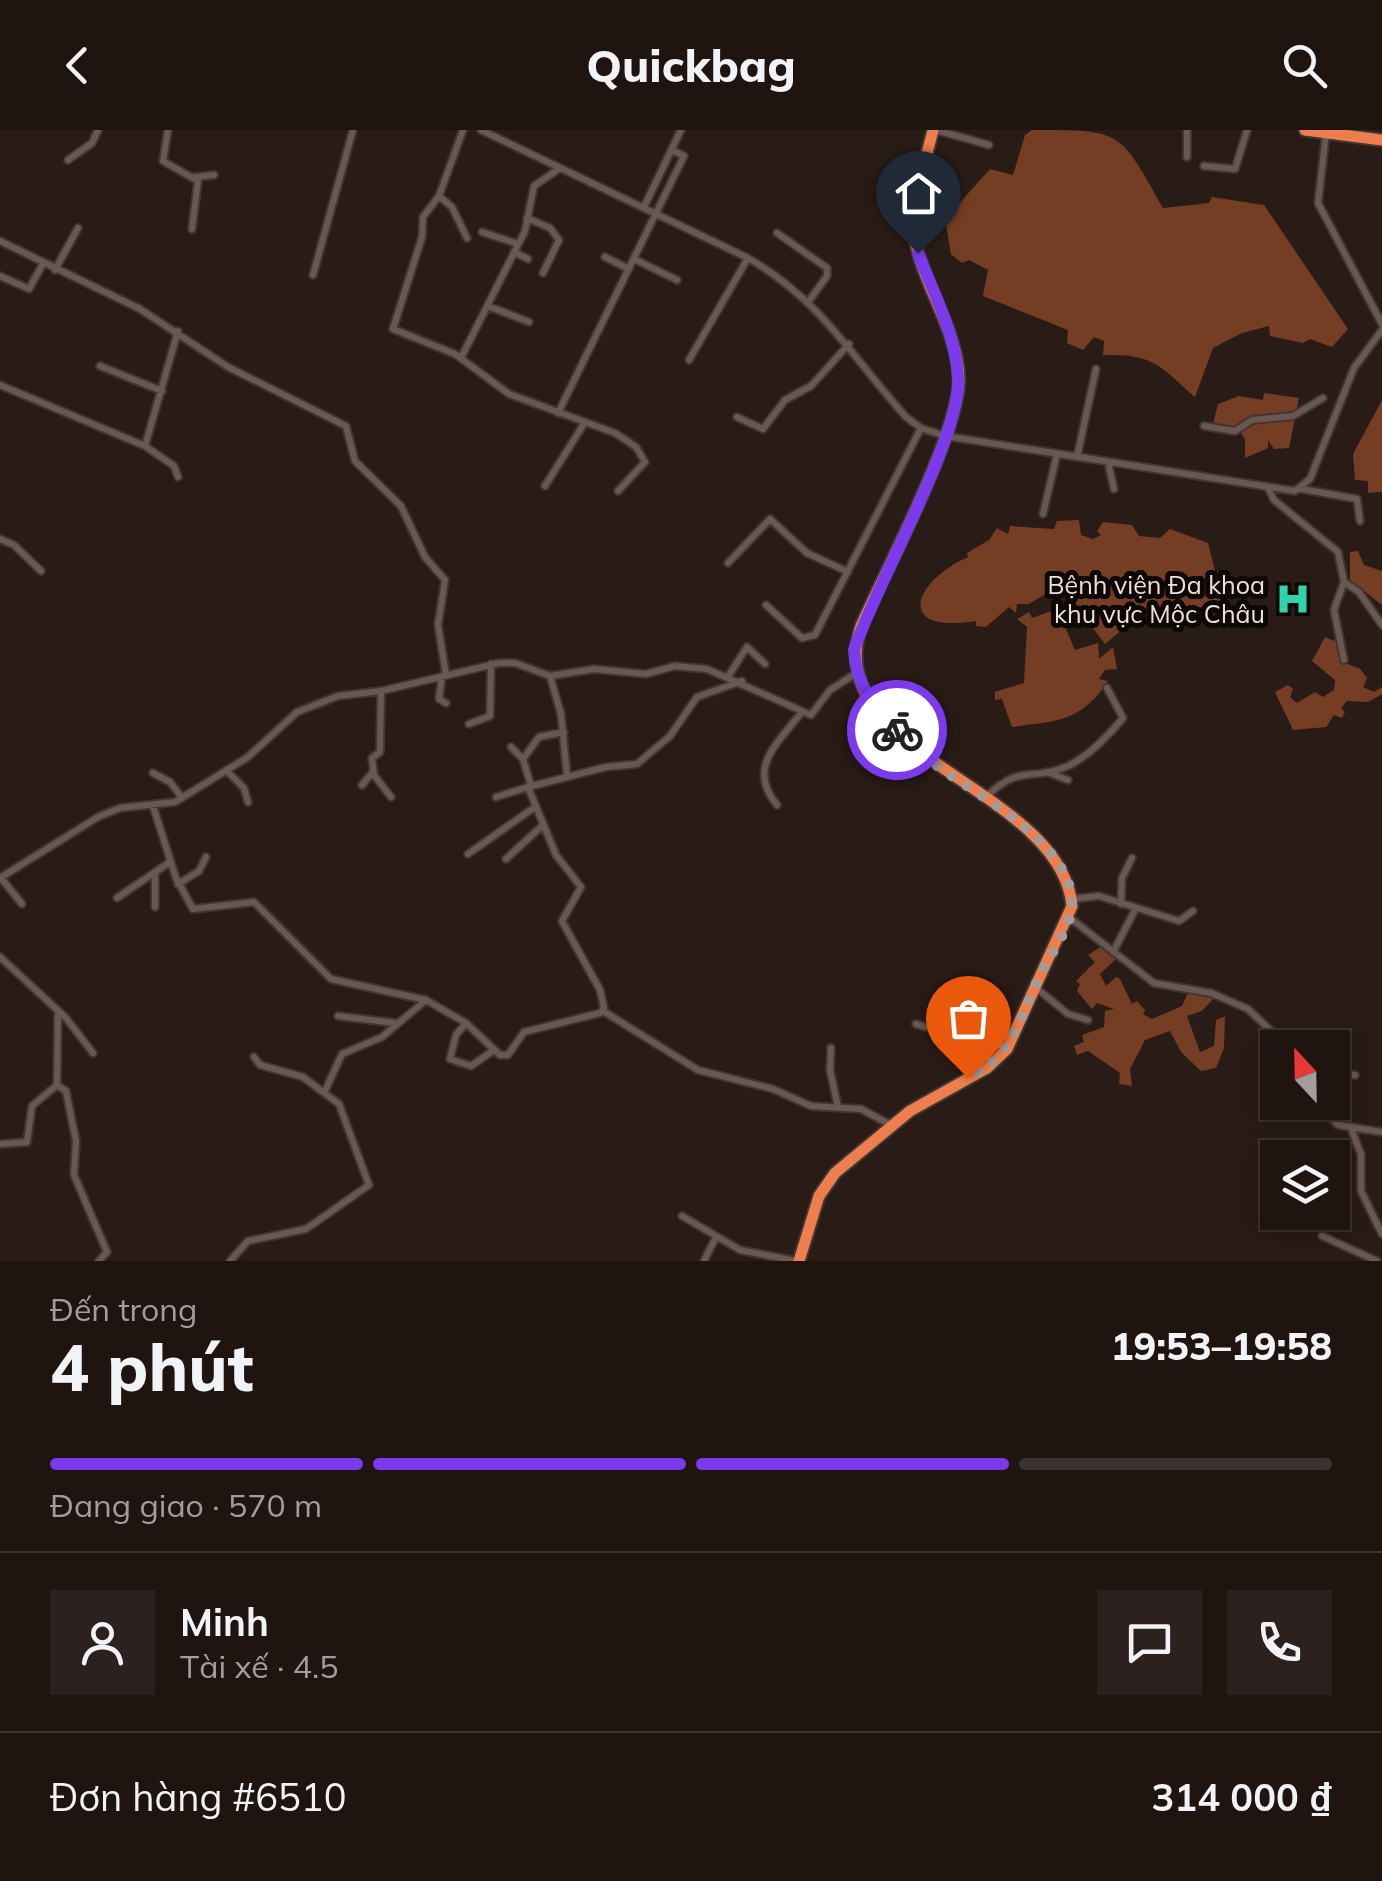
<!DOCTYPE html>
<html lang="vi">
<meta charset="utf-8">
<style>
body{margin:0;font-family:Mulish,sans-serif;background:#2c211e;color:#f1f3f6;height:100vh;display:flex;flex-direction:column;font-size:38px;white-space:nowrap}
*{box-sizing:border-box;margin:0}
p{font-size:32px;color:#a19e9f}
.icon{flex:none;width:55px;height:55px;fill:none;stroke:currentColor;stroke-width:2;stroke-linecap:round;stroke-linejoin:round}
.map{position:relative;height:1131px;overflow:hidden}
.sheet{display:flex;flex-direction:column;background:#1f1410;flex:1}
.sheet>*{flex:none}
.needle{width:65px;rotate:338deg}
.controls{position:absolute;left:1260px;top:900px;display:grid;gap:20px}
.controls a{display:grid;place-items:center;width:90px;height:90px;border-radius:0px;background:#1f1410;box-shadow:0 5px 15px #0003,0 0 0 2px #3c3330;font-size:50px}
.pin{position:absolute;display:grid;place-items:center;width:85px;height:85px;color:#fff;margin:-102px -42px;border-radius:50% 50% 50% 0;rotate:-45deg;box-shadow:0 0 10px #0007}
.pin .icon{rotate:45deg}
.courier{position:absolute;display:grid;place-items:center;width:100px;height:100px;margin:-50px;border:8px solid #7c3aed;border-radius:50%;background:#fff;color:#222;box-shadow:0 2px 12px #0007}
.overview em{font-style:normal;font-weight:800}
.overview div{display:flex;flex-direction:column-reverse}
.overview{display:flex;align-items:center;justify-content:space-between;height:170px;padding:0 50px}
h1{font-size:65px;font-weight:800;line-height:75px}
.bar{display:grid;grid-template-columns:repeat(4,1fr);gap:15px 10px;align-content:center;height:120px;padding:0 50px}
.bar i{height:12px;border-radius:8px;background:#3c3330}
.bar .active{background:#7c3aed}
.bar p{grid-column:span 4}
.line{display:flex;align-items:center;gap:25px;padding:0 50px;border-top:2px solid #3c3330}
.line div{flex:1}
.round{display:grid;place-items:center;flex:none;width:105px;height:105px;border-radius:0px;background:#2c211e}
header{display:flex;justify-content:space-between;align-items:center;height:130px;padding:0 50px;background:#1f1410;font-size:45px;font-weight:800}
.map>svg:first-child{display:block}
.forest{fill:#763d25}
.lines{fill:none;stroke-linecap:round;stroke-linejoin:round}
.street-casing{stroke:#413633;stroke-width:10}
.highway-casing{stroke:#413633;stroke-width:15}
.street{stroke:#695851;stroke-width:6}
.highway{stroke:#ed7e4d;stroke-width:11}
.done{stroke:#a69b96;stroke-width:10;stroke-dasharray:0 18}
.route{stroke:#7c3aed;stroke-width:12}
.labels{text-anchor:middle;stroke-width:10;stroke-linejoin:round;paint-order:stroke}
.poi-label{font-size:25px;fill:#eae0dc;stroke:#0d0705;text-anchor:end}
</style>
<header><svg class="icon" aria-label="back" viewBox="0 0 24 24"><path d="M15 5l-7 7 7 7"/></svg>Quickbag<svg class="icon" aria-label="search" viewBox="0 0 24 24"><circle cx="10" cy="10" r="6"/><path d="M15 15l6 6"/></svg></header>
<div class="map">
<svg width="1382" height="1131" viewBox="0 0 1382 1131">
<rect width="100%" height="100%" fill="#291b15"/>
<path class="forest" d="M1032 0C1123 0 1119 0 1163 78L1209 73 1212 67 1264 75 1348 199 1332 217 1310 209 1303 213 1270 206 1269 196 1242 203 1213 218 1195 267C1159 236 1156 224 1103 225L1104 211 1094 207 1083 220 1067 213 1068 200 983 166 988 140 969 130 962 133 951 124 945 89 990 39 1013 45 1025 5Z
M1264 263 1299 268 1289 318 1274 319 1268 310V318L1245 328V309L1239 300 1213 294 1218 274 1239 266 1263 270Z
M1382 270V362L1368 363V351L1355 350 1353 324Z
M1079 390 1081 405 1093 409 1101 405 1097 401 1103 392 1132 395 1139 406 1160 408 1170 399 1208 413 1220 461V479C1195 476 1156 474 1136 491L1126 475 1113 481 1123 499 1105 514 1090 494 1083 497 1069 468 1049 462 1029 474H1017L1016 483 1009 477 986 497 976 496V491C893 504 914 451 968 427L967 423 989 410 997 398 1008 404 1010 396 1054 399 1057 391Z
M1358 421 1364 435 1382 441V475L1350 450V422Z
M1057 479 1075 520 1098 513 1099 529 1113 517 1117 539 1105 540 1099 549 1108 551C1081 593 1054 591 1012 597L1002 569 995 570V562L1024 553 1027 497 1017 489 1029 482 1032 488Z
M1338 501 1343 532 1360 539 1367 548 1363 557 1374 562 1382 557V564L1368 572 1347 571 1341 578 1345 582 1342 588 1334 585 1326 597 1293 600 1275 562 1288 555 1293 559 1290 567 1297 573 1315 562 1323 567 1334 560 1335 550 1312 531 1325 507 1334 511Z
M1102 816 1117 828 1100 844 1106 856 1116 847 1120 849 1132 874 1137 871 1145 880 1143 884 1152 889 1182 876 1188 863 1209 865 1213 869 1202 881 1187 886 1200 922 1214 916 1216 890 1225 886 1224 918 1216 938 1201 941 1181 922 1170 901 1145 910 1130 939 1132 956 1119 954 1120 943 1088 921 1077 925 1074 916 1084 912 1082 905 1104 897 1105 881 1114 879 1097 873 1092 879 1077 861 1080 854 1076 851 1095 832 1088 825Z"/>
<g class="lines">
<g class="street-casing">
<path id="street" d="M168 0 163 31 198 51 192 99
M463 0 439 66 423 87 422 107 393 199 455 224 509 264 615 303 636 317 645 332 618 361
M481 0 748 128C822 171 851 226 906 287L921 298 945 306 1295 361 1310 349 1354 238 1382 200
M936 0 989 15
M1326 4 1318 73 1382 194
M1187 27V0
M68 30 92 13 98 0
M1204 36 1235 39 1247 0
M195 47 214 45
M439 66 452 77 467 108
M644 77 681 0
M527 88 550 98 559 110 543 143
M482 102 518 114
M777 103 827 138V146L809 171
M0 111 140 179 228 237 346 296 355 331 401 376 425 427 445 450 438 495 446 545
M514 122 528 129
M605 127 629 139
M634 129 677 150
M55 140 78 98
M313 145 353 0
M0 146 29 159 44 132
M488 176 529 192
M461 228 525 101 534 56 560 38
M689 230 748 128
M100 236 162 261
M0 255 145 316 178 201
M558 283 684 26 672 20
M737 287 763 299 785 270 811 256 849 214
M1204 296 1235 301 1252 290 1293 286 1323 268
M145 316 174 336 178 347
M1077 327 1096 239
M1108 332 1114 359
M545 356 585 292
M1268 358 1274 370 1338 422 1344 452 1359 462 1382 495
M1302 359 1357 369 1360 391
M1043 384 1057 324
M0 409 14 415 41 441
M728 433 770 389 807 423 848 442
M1344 452 1334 480 1344 530
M766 475 802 508 815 505 921 298
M729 545 747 517 765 534
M442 546 439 569 446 573
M550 546 561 584 567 645
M381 561 380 622 372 628 374 645 391 667
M469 594 490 586 491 534
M511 617 523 629 531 656
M523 629 539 607 564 602
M226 640 244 658 248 672
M1047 642 1068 650
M153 643 170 652 182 668
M362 655 373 642
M987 666C1021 633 1032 652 1068 636 1089 626 1108 606 1123 588L1107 558
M496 667 528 657
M777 675C747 638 776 615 801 583
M153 676 176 748 193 779 254 772 331 849 426 870 466 893 500 925H508L524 902 600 883 604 878 600 860 562 791 581 757 556 725 528 657 606 637 637 634 670 606 697 567 742 551
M468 724 535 677
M506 729 543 695
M0 748 98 687 120 678 175 672 248 627 297 582 338 566 381 561 499 533H515L550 546 594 539 646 544 675 536 707 539 811 585 830 560 855 544
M1 748 22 774
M178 754 199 741 206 727
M117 768 170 732
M1071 769 1099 766 1179 791 1193 781
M1121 774 1122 748 1132 728
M155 777V744
M1070 788 1154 853 1211 863 1248 879 1270 900 1280 918
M1113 822 1135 780
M0 827 66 888 93 923
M1035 857 1068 884 1088 890
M58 881 57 955 66 961 76 1011 74 1045 107 1122 99 1131
M603 881 698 940 773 959 811 976 861 979 891 995
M338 886 395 893
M466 893 456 905 450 929 471 936 494 920
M916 894 965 909 978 943
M831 918 830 940 838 977
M1332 944 1355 945
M325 961 342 924 382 907 426 870
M1315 972 1338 995 1382 1002
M1352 1001 1361 1024V1061L1382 1104
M0 1014 27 1012 32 976 57 955
M682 1086 740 1120 796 1131
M1322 1106 1377 1131
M230 1131 248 1111 306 1099 369 1055 339 974 303 947 260 935 254 927
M704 1131 716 1107"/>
</g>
<g class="highway-casing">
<path id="highway" d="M1305 0 1382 10
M799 1131 819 1066 835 1043 910 981 987 938 1007 919 1072 776C1061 657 819 627 861 496 885 442 959 303 959 249 958 204 928 163 917 119 907 80 924 38 933 0"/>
</g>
<use href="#street" class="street"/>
<use href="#highway" class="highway"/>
</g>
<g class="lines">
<path class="done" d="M897 600C910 612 922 626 937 636 978 666 1074 714 1072 775 1071 801 1047 828 1037 851 1020 892 1009 927 968 948"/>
<path class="route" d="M897 600C873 575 856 555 854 520 876 454 962 306 958 247 956 205 933 162 918 123"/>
</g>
<defs>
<g id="hospital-bare" transform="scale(2.7)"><path d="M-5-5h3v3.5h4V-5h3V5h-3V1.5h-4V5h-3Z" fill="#2fd4aa" stroke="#0d0705" stroke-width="2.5" paint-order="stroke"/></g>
</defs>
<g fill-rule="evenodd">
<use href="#hospital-bare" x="1293" y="469"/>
</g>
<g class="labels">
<g class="poi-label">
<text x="1265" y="464">Bệnh viện Đa khoa<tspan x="1265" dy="29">khu vực Mộc Châu</tspan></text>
</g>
</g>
</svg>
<div class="controls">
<a><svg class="needle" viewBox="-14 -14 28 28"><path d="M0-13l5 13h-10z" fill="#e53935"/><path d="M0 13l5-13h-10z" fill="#a19e9f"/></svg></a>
<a><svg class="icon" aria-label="layers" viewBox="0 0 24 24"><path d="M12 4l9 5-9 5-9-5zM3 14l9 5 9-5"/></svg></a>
</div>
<div class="pin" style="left:968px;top:948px;background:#ea580c"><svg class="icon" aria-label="bag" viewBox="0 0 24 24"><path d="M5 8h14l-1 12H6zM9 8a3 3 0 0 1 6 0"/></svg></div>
<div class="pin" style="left:918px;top:123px;background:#1f2937"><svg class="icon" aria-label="home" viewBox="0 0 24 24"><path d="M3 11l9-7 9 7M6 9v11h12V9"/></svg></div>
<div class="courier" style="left:897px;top:600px"><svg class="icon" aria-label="bike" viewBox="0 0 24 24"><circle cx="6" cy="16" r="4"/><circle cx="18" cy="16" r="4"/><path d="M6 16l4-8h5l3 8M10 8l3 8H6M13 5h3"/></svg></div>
</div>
<section class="sheet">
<div class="overview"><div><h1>4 phút</h1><p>Đến trong</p></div><em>19:53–19:58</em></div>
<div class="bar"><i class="active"></i><i class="active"></i><i class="active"></i><i></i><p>Đang giao · 570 m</p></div>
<div class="line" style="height:180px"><a class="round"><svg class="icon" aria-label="person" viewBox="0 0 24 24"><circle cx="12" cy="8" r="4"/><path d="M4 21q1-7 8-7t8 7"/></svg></a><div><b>Minh</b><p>Tài xế · 4.5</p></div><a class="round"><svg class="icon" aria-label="chat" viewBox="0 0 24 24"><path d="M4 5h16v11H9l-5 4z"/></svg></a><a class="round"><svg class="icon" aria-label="phone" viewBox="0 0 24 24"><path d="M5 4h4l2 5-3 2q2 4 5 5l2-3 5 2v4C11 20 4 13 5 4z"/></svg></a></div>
<div class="line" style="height:130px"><div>Đơn hàng #6510</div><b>314 000 ₫</b></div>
</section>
